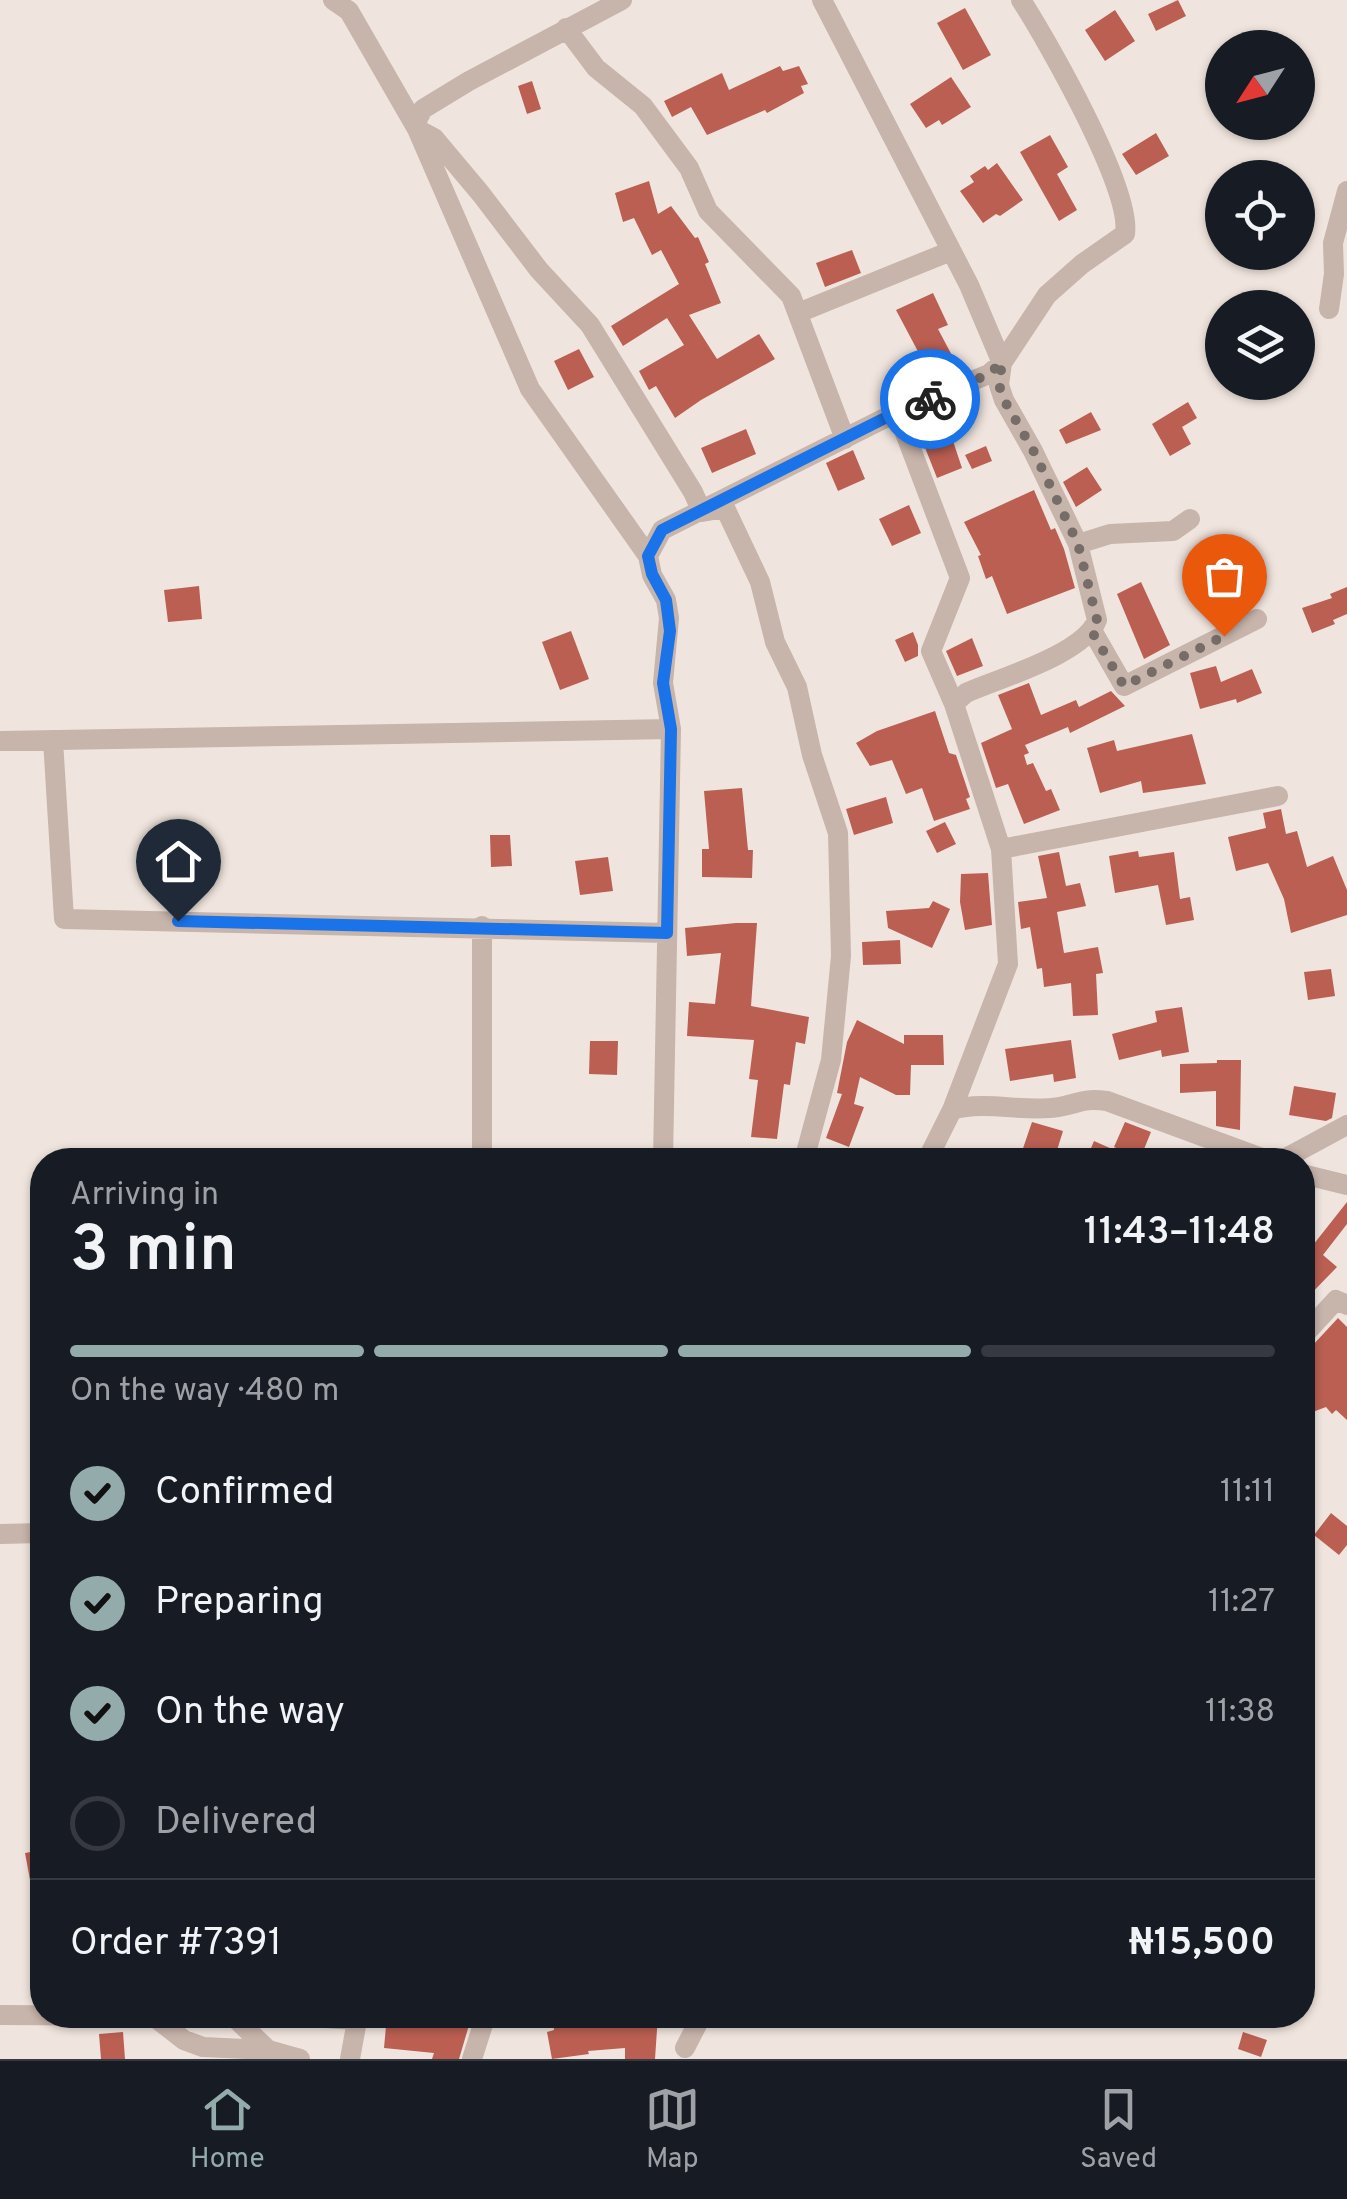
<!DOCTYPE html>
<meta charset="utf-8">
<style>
body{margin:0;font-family:Overpass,sans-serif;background:#20242c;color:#f1f3f6;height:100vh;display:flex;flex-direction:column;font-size:38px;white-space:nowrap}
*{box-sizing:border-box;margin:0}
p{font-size:32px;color:#9ea1a6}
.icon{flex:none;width:55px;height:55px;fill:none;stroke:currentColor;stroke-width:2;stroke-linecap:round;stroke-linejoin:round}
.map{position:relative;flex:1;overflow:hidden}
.side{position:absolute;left:30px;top:1148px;width:1285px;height:880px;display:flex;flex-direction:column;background:#171b24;border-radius:40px;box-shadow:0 2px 8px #0004}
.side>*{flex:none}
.needle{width:65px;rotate:234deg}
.tools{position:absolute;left:1205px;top:30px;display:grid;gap:20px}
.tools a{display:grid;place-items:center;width:110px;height:110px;border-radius:50%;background:#171b24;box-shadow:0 2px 8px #0004;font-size:50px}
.pin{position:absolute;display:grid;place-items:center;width:85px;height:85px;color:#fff;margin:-102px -42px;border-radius:50% 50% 50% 0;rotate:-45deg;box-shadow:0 0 10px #0007}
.pin .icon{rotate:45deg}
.courier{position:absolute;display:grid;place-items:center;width:100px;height:100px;margin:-50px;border:8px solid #1a73e8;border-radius:50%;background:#fff;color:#222;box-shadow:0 2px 12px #0007}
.head em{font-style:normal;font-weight:600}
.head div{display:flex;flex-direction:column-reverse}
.head{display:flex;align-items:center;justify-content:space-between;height:170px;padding:0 40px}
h1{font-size:65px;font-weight:600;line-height:75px}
.bar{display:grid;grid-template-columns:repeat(4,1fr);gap:15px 10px;align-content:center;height:120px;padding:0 40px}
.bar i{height:12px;border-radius:8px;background:#363941}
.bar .active{background:#94abab}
.bar p{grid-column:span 4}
.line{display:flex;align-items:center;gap:25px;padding:0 40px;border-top:2px solid #363941}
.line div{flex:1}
ol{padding:0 40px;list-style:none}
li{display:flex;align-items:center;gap:30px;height:110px}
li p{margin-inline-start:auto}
li .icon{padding:10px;border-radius:50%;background:#94abab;color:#111;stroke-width:4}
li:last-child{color:#9ea1a6}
li i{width:55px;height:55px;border:5px solid #363941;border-radius:50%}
.tab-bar{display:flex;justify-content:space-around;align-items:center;height:140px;border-top:2px solid #363941;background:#171b24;font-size:28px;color:#9ea1a6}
.tab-bar a{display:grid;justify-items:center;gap:5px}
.tab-bar .active{color:#94abab}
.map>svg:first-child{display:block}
.building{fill:#ba5f52}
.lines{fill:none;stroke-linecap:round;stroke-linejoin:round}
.minor{stroke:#c7b4ab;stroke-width:20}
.done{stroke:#766d68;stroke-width:10;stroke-dasharray:0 18}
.route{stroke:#1a73e8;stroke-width:12}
</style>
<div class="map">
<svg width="1347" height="2059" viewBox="0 0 1347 2059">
<rect width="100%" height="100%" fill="#f0e5de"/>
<path class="building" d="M1178 0 1186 16 1156 31 1148 14Z
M965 8 991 55 963 70 937 23Z
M1115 10 1135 41 1105 61 1085 30Z
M780 66 783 71 799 66 808 84 801 86 804 93 767 113 765 110 707 135 691 107 672 117 664 101 722 73 729 90Z
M951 77 971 107 942 125 939 120 926 128 910 104Z
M532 81 541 109 527 114 518 86Z
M1156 133 1169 156 1136 175 1122 154Z
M1050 135 1068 167 1057 174 1077 210 1059 221 1020 152Z
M997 163 1023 200 1000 216 996 214 983 223 960 191 974 182 970 176 985 166 988 170Z
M649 181 658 214 671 206 695 238 698 237 709 262 705 264 721 303 689 315 717 359 759 334 775 359 701 400 675 418 656 386 649 390 639 371 684 345 667 318 623 346 611 326 679 284 661 250 652 255 634 218 623 222 615 193Z
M852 250 861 273 825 287 816 263Z
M933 293 948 325 938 329 956 363 931 376 896 310Z
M579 349 594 377 568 390 554 361Z
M1188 402 1197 418 1182 427 1191 444 1170 456 1152 424Z
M1091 412 1101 430 1066 444 1059 430Z
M746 429 756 454 712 473 701 448Z
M951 435 962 468 937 478 924 445Z
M986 446 992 461 972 469 965 455Z
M853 450 865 479 838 491 826 463Z
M1087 467 1102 490 1076 507 1063 482Z
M1034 490 1051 530 1055 528 1064 549 1075 588 1007 614 992 576 986 579 978 556 981 555 964 522Z
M909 505 921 533 892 546 879 519Z
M1141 582 1170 645 1144 659 1117 594Z
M199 586 202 619 168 622 164 590Z
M1347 587V614L1333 620 1335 624 1312 633 1302 608 1332 598 1330 594Z
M571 631 589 679 560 690 542 642Z
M913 632 918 645V656L905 662 895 640Z
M972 638 983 666 957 676 946 651Z
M1216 666 1221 682 1252 669 1262 693 1237 703 1236 699 1200 709 1190 673Z
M1029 683 1041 715 1076 700 1079 707 1111 691 1125 706 1070 733 1068 727 1025 745 1029 753 1024 755 1027 765 1033 763 1046 791 1051 789 1060 810 1024 824 1008 784 996 788 981 743 1012 729 998 695Z
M935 711 949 753 956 755 970 797 966 799 970 809 934 821 922 788 906 794 892 760 870 766 856 743 877 731Z
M1192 734 1206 784 1143 793 1141 781 1100 793 1087 748 1114 740 1117 751Z
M742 788 748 850H753L752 878 702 877V849H709L704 791Z
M886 797 893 823 854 835 846 809Z
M1281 809 1286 834 1297 831 1307 867 1333 856 1347 890V915L1291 933 1284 899 1268 863 1236 871 1228 837 1266 828 1263 813Z
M945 822 956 844 937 853 926 831Z
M490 835H510L512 866 491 867Z
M1138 851 1139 857 1174 852 1180 899 1190 897 1194 920 1166 925 1158 885 1115 893 1109 856Z
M1059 852 1066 886 1080 883 1086 906 1057 912 1064 953 1098 947 1103 973 1096 974 1098 1015 1073 1016 1071 983 1044 987 1042 968 1037 969 1030 927 1021 929 1018 902 1047 898 1038 856Z
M608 857 613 891 580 895 575 861Z
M988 873 992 925 965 930 960 902 961 874Z
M933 901 950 909 932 948 888 928 886 911 929 908Z
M736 923H757L751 1006 809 1017 805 1044 796 1042 790 1085 784 1084 777 1139 751 1137 758 1080 749 1079 754 1040 687 1036 689 1002 715 1004 721 953 687 956 685 928Z
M900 940 901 964 863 965 862 942Z
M1331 969 1335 996 1308 1000 1304 972Z
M1182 1007 1189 1052 1162 1057 1161 1050 1119 1060 1112 1034 1157 1022 1155 1011Z
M857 1020 904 1044V1035H943L944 1065H911L910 1095H896L860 1077 854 1104 864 1107 849 1147 826 1138 842 1094 837 1093 847 1042Z
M1071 1040 1076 1078 1054 1082 1053 1074 1010 1081 1005 1049Z
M590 1041H618L617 1075 589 1074Z
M1217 1060H1241L1240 1130 1216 1126V1091L1180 1093V1064L1217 1063Z
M1294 1086 1336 1093 1332 1118 1326 1121 1289 1115Z
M1032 1122 1063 1131 1054 1160H1019Z
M1125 1122 1151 1132 1140 1159 1114 1147Z
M1094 1141 1137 1160H1086Z
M1347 1202V1224L1323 1255 1337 1267 1302 1303V1259Z
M1338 1318 1347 1327V1420L1336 1410 1332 1414 1326 1407 1302 1416V1351L1312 1346Z
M1331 1513 1347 1526V1545L1339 1555 1314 1535Z
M42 1850V1912H36L25 1853Z
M387 2015H472L459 2059H432L434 2053 384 2048Z
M552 2015H587L588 2023 633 2019 634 2015H658L655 2059H625V2048L588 2051 589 2054 552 2059 547 2032 554 2030Z
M123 2032 125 2059H101L99 2034Z
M1243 2032 1267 2040 1261 2057 1238 2049Z"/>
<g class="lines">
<path class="minor" d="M333 0 349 11 417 129 530 389 648 556 652 575 666 600 669 618 663 683 671 729 663 1160
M822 0 969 285 1002 363 999 385 1004 400 1033 451 1078 544
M566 28 596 68 643 106 689 168 708 211 791 296 845 439
M417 129 416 122 423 109 469 81 622 0
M419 130 434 138 481 194 539 270 590 325 693 492 702 512 725 508 760 582 775 642 797 687 812 755 838 833 841 956 831 1060 804 1160
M1329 309 1334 274 1333 243 1347 191
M798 313 951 251
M897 412 960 578 931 651 954 704
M648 556 662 530 897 412 989 374 1002 363 1047 295 1082 264 1125 234C1132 189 1048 42 1021 0
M1093 632 1124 686 1257 619
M53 740 64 919 667 933
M0 741 671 729
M1001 849 1278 796
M482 926V1160
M952 1110C987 1100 1024 1113 1059 1107 1081 1103 1082 1098 1107 1101L1267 1160
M927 1160 952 1110 1008 964 1001 849 954 704 966 693C1000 678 1084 654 1097 620L1078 544 1110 534 1173 531 1190 519
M1282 1160 1347 1125
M1302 1174 1347 1185
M1302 1337 1336 1300 1347 1305
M0 1534 42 1533
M0 2015 153 2016
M268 2015 233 2016 268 2050 300 2059
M275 2015 357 2020
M233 2016H153L184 2040 203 2047 268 2050
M685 2048 702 2015
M350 2059 358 2015
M472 2059 486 2015"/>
</g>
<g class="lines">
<path class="done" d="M930 399 989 374 1002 362 999 385 1004 400 1033 450 1078 544 1097 620 1092 632 1124 686 1224 636"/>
<path class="route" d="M178 921 667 933 671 729 663 683 670 631 666 600 652 574 648 556 662 530 897 412 930 399"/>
</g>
</svg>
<div class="tools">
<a><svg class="needle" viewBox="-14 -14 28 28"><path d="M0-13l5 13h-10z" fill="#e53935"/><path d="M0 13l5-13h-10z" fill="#9ea1a6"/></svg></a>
<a><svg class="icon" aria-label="locate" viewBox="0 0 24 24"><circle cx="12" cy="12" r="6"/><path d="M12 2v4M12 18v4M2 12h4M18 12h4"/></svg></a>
<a><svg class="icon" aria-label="layers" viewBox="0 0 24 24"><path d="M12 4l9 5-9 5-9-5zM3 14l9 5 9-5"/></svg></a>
</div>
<div class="pin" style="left:1224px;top:636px;background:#ea580c"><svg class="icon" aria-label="bag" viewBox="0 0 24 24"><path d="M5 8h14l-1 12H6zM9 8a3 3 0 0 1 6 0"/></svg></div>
<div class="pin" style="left:178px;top:921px;background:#1f2937"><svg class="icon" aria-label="home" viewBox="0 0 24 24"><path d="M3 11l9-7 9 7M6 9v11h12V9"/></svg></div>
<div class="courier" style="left:930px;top:399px"><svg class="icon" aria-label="bike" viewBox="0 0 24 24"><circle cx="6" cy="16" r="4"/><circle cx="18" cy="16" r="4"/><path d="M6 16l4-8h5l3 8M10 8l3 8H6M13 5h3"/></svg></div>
<section class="side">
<div class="head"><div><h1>3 min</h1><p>Arriving in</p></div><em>11:43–11:48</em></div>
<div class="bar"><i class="active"></i><i class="active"></i><i class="active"></i><i></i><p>On the way · 480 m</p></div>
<ol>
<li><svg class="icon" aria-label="check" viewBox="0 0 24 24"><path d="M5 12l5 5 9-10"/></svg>Confirmed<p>11:11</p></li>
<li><svg class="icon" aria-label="check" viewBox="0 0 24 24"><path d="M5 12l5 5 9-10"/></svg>Preparing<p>11:27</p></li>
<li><svg class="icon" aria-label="check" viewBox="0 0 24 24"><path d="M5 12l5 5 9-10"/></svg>On the way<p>11:38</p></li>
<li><i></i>Delivered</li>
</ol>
<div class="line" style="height:130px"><div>Order #7391</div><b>₦15,500</b></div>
</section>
</div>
<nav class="tab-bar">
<a class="active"><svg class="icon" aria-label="home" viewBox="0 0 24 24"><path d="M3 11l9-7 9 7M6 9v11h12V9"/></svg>Home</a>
<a><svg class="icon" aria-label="map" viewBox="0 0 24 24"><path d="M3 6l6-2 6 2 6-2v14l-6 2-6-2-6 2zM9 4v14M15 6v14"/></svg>Map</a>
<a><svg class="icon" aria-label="saved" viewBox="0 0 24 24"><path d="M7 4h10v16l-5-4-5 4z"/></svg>Saved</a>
</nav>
